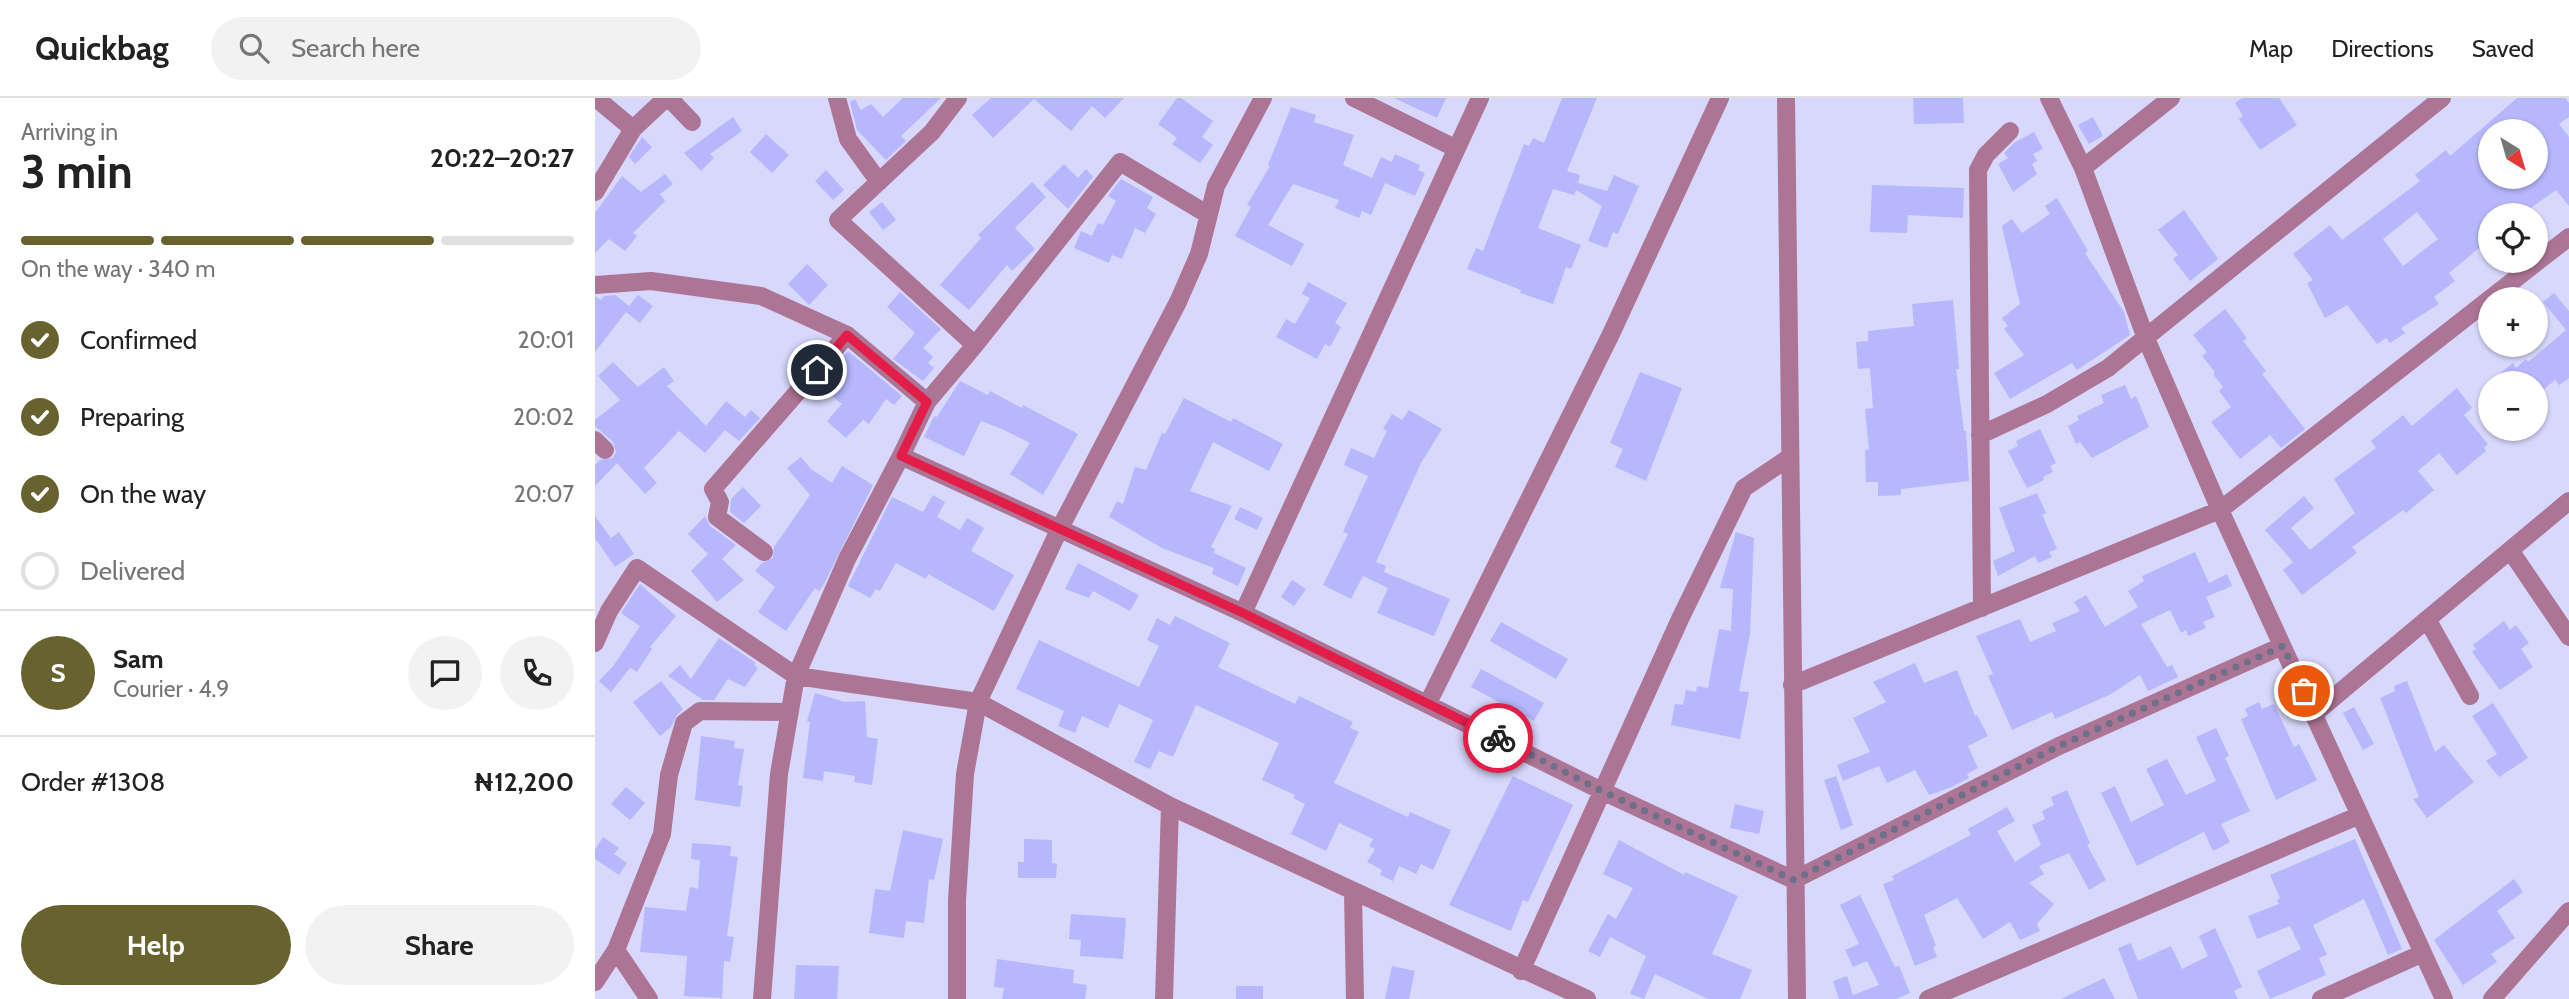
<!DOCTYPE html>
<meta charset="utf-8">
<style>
body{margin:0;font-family:Cabin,sans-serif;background:#f2f2f2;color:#222;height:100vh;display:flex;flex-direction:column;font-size:26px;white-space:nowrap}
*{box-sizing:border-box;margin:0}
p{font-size:23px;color:#767676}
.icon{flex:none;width:38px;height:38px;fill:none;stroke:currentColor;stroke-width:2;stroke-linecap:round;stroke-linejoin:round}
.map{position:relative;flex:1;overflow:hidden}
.details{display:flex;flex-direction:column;background:#fff;width:595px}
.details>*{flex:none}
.needle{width:46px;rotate:143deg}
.fabs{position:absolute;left:1883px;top:21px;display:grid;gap:14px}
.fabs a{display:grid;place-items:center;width:70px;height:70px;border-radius:50%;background:#fff;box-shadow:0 2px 5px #0004;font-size:35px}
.pin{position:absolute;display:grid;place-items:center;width:60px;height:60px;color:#fff;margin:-30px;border:4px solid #fff;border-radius:50%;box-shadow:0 2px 7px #0007}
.courier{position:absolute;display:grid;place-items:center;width:70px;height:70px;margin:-35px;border:5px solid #e11d48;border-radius:50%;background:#fff;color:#222;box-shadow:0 2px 9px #0007}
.overview em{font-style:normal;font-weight:700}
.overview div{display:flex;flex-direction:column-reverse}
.overview{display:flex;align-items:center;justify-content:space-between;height:119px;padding:0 21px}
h1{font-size:46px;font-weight:700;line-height:52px}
.bar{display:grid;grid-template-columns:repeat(4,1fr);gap:10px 7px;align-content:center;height:84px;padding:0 21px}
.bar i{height:9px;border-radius:5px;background:#e0e0e0}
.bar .selected{background:#67622e}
.bar p{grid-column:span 4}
.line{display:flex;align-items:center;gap:18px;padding:0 21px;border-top:2px solid #e0e0e0}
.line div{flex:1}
.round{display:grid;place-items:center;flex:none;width:74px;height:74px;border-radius:37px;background:#f2f2f2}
ol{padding:0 21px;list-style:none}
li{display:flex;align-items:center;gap:21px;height:77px}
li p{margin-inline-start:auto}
li .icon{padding:7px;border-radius:50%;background:#67622e;color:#fff;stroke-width:4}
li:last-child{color:#767676}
li i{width:38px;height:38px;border:4px solid #e0e0e0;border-radius:50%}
.primary-button{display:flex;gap:14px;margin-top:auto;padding:14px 21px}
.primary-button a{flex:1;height:80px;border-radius:42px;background:#67622e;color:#fff;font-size:28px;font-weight:700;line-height:80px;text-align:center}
.primary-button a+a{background:#f2f2f2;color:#222}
header{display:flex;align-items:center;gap:42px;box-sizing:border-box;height:98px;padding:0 35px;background:#fff;border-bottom:2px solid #e0e0e0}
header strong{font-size:33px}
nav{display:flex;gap:38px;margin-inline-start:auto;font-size:24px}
.search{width:490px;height:63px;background:#f2f2f2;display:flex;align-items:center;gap:18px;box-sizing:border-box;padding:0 24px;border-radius:38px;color:#767676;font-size:26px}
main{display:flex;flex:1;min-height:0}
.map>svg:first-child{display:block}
.building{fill:#b6b7fd;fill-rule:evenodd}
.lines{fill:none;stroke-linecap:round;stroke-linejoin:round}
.minor{stroke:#ac7495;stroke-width:18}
.done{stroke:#6e6f8a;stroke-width:7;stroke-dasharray:0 12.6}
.route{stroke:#e11d48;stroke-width:9}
</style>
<header>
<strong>Quickbag</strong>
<div class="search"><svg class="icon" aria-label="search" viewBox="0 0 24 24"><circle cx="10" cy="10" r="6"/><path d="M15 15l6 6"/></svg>Search here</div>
<nav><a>Map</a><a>Directions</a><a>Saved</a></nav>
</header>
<main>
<section class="details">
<div class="overview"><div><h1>3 min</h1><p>Arriving in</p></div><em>20:22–20:27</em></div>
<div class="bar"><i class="selected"></i><i class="selected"></i><i class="selected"></i><i></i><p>On the way · 340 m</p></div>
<ol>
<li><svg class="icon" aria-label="check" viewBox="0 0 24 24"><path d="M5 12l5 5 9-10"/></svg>Confirmed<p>20:01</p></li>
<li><svg class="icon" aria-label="check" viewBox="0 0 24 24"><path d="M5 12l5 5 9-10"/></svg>Preparing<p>20:02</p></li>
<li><svg class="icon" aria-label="check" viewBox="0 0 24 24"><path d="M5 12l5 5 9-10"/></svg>On the way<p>20:07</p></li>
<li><i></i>Delivered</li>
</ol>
<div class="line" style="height:126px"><b class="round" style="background:#67622e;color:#fff">S</b><div><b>Sam</b><p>Courier · 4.9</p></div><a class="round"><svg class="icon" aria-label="chat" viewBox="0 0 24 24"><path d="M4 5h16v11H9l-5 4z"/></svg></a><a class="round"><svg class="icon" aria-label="phone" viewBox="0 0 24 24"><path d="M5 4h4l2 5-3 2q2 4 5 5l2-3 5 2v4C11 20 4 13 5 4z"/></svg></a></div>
<div class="line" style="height:91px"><div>Order #1308</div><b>₦12,200</b></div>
<div class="primary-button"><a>Help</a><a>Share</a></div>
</section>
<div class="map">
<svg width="1974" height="901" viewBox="0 0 1974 901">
<rect width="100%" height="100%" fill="#d7d8fb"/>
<path class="building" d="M308 0H346L306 38 311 43 291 62 262 32 255 4 260 1 266 12 276 6 288 19Z
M396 0H529L510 20 497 8 476 33 439 1 398 40 377 17Z
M582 0H586L618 23 607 39 618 47 605 65 577 46 582 40 563 26Z
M799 0H851L842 20Z
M967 0H1002L972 73 985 77 983 85 1012 93 1019 77 1044 88 1023 136 1018 134 1012 150 993 143 1007 108 981 92 979 97 958 91 943 130 986 147 976 171 971 169 958 206 925 195 926 192 872 171 881 150 888 153 929 46 934 48 938 40 949 45Z
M1318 0H1368L1369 25 1319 26Z
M1647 0H1684L1702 27 1665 52 1644 21 1648 18 1640 5Z
M1922 0H1970L1974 5V19L1964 26 1974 39V108L1961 92 1926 117H1895V141L1854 175 1860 183 1839 199 1844 206 1806 230 1810 235 1795 245 1791 240 1782 246 1752 207 1730 220 1712 185 1718 182 1698 156 1735 127 1747 142 1825 83 1820 77 1851 52 1855 58ZM1895 33H1941V79H1895ZM1822 114 1843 141 1808 168 1788 141Z
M696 9 721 17 719 24 759 37 748 67 777 80 786 59 797 64 800 56 825 67 823 72 830 75 820 98 790 85 776 117 767 113 764 120 740 110 744 102 698 86 673 127 709 146 697 168 640 138 656 109 652 107 675 68 673 67Z
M138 19 147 33 115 56 119 60 106 73 89 55Z
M1498 19 1508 38 1494 46 1483 27Z
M1439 34 1448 51 1438 56 1442 63 1437 66 1442 76 1418 94 1403 66 1413 60 1409 55 1419 45Z
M171 36 194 57 177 75 155 54Z
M47 39 57 49 40 66 34 59Z
M469 66 483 80 491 71 498 79 473 111 448 87Z
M231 72 249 92 238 102 220 83Z
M70 76 78 86 65 96 70 103 38 135 42 138 30 153 14 141 0 155V115L27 78 46 94Z
M526 81 558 99 552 110 561 116 550 135 540 130 527 161 517 157 514 165 479 150 486 133 497 138 503 125 508 127 521 103 513 98Z
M437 84 451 99 420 130 440 151 417 173 412 167 374 212 345 187 386 140 383 137Z
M1277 87 1369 90 1368 120 1313 117 1312 135 1275 134Z
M1462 100 1493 153 1490 155 1529 214 1535 237 1482 272 1477 265 1415 301 1399 275 1429 257 1409 231 1413 228 1407 220 1425 206 1407 128 1417 121 1427 135 1455 116 1450 108Z
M287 104 301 122 288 132 274 114Z
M1589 112 1623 161 1595 183 1578 161 1583 157 1563 132Z
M212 166 233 187 214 207 193 186Z
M713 184 752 205 740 225 746 229 735 249 730 246 722 261 681 239 691 221 700 226 715 200 707 196Z
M305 194 346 231 328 250 338 259 333 265 339 270 328 283 298 261 320 235 292 209Z
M1959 195 1974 213V280L1964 287 1960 282 1941 298V285H1893L1918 265 1921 270 1931 261 1933 264 1971 232 1948 204Z
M20 197 34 208 43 197 58 208 45 225 31 214 0 254V198L6 202 9 198Z
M1358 202 1364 271H1361L1369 333H1371L1374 383 1306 391V397L1283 398V384H1271L1270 352H1274L1270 311 1278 310 1275 270 1263 271 1261 244 1273 243V233L1319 228 1317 206Z
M1630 211 1652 240 1648 243 1671 273 1667 276 1710 331 1686 350 1675 337 1645 361 1616 324 1636 309 1624 293 1628 289 1618 276 1620 274 1607 258 1612 254 1598 237Z
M253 253 307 298 299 307 291 301 274 326 268 322 251 340 232 323 247 306 223 287Z
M18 264 43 289 69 269 79 283 72 288 111 328 131 303 150 319 156 312 165 320 144 343 130 332 110 355 84 333 49 370 62 385 50 396 22 365 0 388V367L5 362 18 360 21 354 18 344 0 328V322L25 302 3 278Z
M1045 274 1087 290 1051 383 1020 369 1028 351 1015 345Z
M365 283 393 297 395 293 427 310 428 307 483 336 448 397 415 376 435 345 409 332 386 323 369 358 329 339 339 318 342 319Z
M1530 287 1536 301 1541 298 1554 329 1497 360 1485 344 1481 346 1473 328 1484 322 1482 318 1509 305 1506 297Z
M1862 290 1877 310 1869 317 1893 346 1889 350 1891 353 1862 377 1844 355 1823 373 1839 392 1811 415 1808 412 1757 449 1762 455 1707 497 1688 472 1698 464 1670 432 1709 398 1719 410 1696 430 1715 452 1760 415 1739 381 1781 350 1776 343 1808 317 1817 328Z
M589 300 636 324 638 320 688 346 674 373 618 344 595 393 637 408 616 449 620 451 619 455 651 470 643 488 617 476 619 470 567 450 514 419 522 403 528 406 540 369 551 372 567 335 570 336Z
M814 312 847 331 826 365 781 464 791 468 789 474 855 501 839 538 782 515 793 490 768 478 756 501 728 487 753 436 748 434 773 378 749 367 756 350 779 360 792 333 788 331 797 316 807 322Z
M1445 331 1461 365 1455 368 1458 374 1448 379 1449 382 1432 390 1413 353 1423 348 1421 343Z
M206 359 216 371 237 385 247 368 278 387 229 486 224 493 220 490 191 533 163 514 180 489 160 473 167 465 178 460 179 449 215 397 192 370Z
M148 389 166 408 149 425 135 414 136 401Z
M1442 395 1451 415 1447 417 1462 451 1454 454 1457 459 1443 465 1440 458 1403 478 1398 463 1420 453 1404 410Z
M338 397 350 404 342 419 365 432 372 420 389 430 376 453 419 477 399 513 333 476 331 481 301 465 285 493 281 491 275 500 253 488 297 399 328 414Z
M645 409 668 420 662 432 639 421Z
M0 418 16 440 24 434 39 456 20 469 0 440Z
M110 418 115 428 141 447 127 461 149 482 122 504 96 473 113 456 93 436Z
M1141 434 1159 440 1155 536 1144 593 1154 594 1145 641 1076 627 1080 606 1088 607 1091 592 1101 594 1102 588 1113 590 1124 531 1136 533 1138 491 1125 490Z
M1600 454 1614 485 1632 476 1637 488 1611 499 1620 519 1608 524 1611 530 1593 538 1591 532 1586 535 1575 512 1546 526 1572 569 1577 567 1583 579 1553 593 1545 577 1516 596 1460 621 1457 614 1417 632 1393 578 1398 576 1381 538 1425 521 1435 544 1461 533 1457 525 1485 513 1479 504 1491 497 1510 529 1543 509 1533 493 1549 483 1547 478Z
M483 465 544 497 535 513 498 493 494 500 470 491Z
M697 482 711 491 699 508 686 499Z
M45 486 81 518 55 549 57 551 42 574 35 570 16 594 4 583 19 567 45 528 26 515Z
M580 518 635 545 623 569 700 606 704 598 758 624 755 630 764 634 739 685 813 719 815 714 856 732 838 772 826 766 821 776 804 768 798 783 785 777 787 772 772 764 780 751 774 748 778 741 744 725 731 753 696 736 710 706 698 700 700 697 667 682 684 645 601 607 578 659 564 653 555 671 539 664 558 622 524 606 513 630 487 618 480 635 463 628 469 613 421 591 444 542 544 589 564 548 552 542 562 520 575 527Z
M1909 523 1915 532 1921 527 1934 545 1926 551 1938 569 1905 592 1877 554 1881 551 1878 547Z
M906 524 973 561 961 581 895 543Z
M124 540 161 565 159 567 163 570 150 589 133 581 119 602H108L73 578 85 567 96 581Z
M1320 565 1329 585 1362 572 1380 618 1382 617 1393 638 1373 648 1383 670 1372 676 1374 680 1357 689 1334 697 1320 672 1292 685 1284 668 1248 683 1242 667 1275 654 1258 620 1291 604 1278 584Z
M886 571 949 605 939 623 876 589Z
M66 583 88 611 82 617 76 629 65 638 38 604Z
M1812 583 1840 654 1849 647 1879 684 1832 720 1818 701 1824 699 1785 600 1800 593 1799 588Z
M220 595 250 604 270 603 272 639 283 641 277 687 259 684 260 678 229 673 228 683 208 680 215 624 212 623Z
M1664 604 1667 611 1679 606 1699 649 1704 646 1722 682 1681 702 1646 621 1653 618 1650 611Z
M1898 605 1933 660 1904 679 1891 663 1902 656 1877 618Z
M1759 609 1779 646 1768 652 1748 615Z
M1621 630 1634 658 1630 660 1655 713 1626 726 1635 744 1618 753 1609 734 1542 768 1506 695 1520 688 1536 724 1569 707 1551 671 1572 661 1591 697 1621 683 1601 639Z
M106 638 140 643 139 650 149 651 143 687 148 688 145 709 100 702Z
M918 678 978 707 933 804 928 802 916 833 854 807Z
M1241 678 1258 727 1246 732 1229 682Z
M31 689 50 705 35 722 16 706Z
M1472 692 1495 745 1492 747 1511 782 1494 792 1474 755 1444 768 1449 776 1434 785 1459 806 1442 826 1445 833 1425 842 1415 824 1388 841 1362 800 1329 817 1341 848 1338 849 1342 859 1320 868 1288 786 1299 782 1297 778 1376 737 1373 731 1412 709 1420 723 1402 733 1420 764 1446 747 1437 727 1450 721 1447 713 1459 707 1456 699Z
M1140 706 1169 713 1164 736 1135 730Z
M308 732 348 741 339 782 334 781 329 825 311 823 309 840 274 835 280 791 295 793Z
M8 739 24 750 19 756 32 765 24 777 0 761V752Z
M429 741 457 742V765L462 766 461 780H423V764H429Z
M1760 741 1807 851 1793 857 1769 801 1718 827 1732 857 1724 860 1731 877 1675 901 1662 873 1706 851 1695 828 1662 841 1653 818 1684 806 1682 802 1685 800 1675 777Z
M1024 742 1089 777 1090 774 1143 798 1117 856 1157 872 1145 901H1113L1060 876 1049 901 1035 896 1051 858 1015 839 1005 859 993 853 1013 816 1021 821 1038 790 1008 776Z
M97 745 136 748 135 758 143 759 132 838 139 839 135 864 129 863 127 900 89 898 92 858 45 854 50 809 91 813 95 789 103 791 105 762 96 761Z
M1919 781 1928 794 1902 813 1920 840 1896 856 1902 864 1868 887 1839 842Z
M1265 797 1300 869 1304 868 1315 895 1301 901H1244L1238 883 1252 878 1258 897 1284 887 1272 863 1258 869 1250 852 1264 846 1245 807Z
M476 816 531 820 528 861 485 858 486 842 474 841Z
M1620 830 1647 889 1639 893 1643 901H1543L1523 850 1536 845 1543 863 1576 848 1587 871 1613 858 1604 838Z
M402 861 479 872 478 885 492 887 490 901H407L409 890 399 889Z
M201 867 244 868 242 901H199Z
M797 868 820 873 814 901H790Z
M1509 880 1520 901H1466Z
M641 888H668V901H641Z"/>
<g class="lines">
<path class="minor" d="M1 0 38 31
M74 0 97 24
M242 0 253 41 284 84
M363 0 337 34 243 122 380 247 332 304 306 358 648 515 1007 693 1199 782 1464 648 1687 548
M759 0 860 50
M1191 0 1202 901
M1454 0 1488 70 1550 238 1625 412 1849 901
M1488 70 1576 0
M0 94 38 31 71 0
M0 187 56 183 166 198 252 237 332 304
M380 247 525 64 612 116
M1385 337 1452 306 1513 270 1847 0
M0 342 10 352
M1915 452 1974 539
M169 454 122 419 125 404 118 391 252 237
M1387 510 1383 72 1391 57 1415 33
M648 515 885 0
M1832 521 1875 598
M0 545 14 513 42 470 201 578 383 604 575 708 992 901
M1197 587 1625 412 1974 139
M833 605 1016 236 1125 0
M1720 615 1974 403
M758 794 760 901
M21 852 54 901
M926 873 1085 521 1149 390 1195 359
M0 884 21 852 67 736 74 677 89 625 105 613 194 614
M167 901 184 676 201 578 252 461 306 358
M362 901V802L370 676 383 604 464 432 583 204 604 156 621 88 668 0
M569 901 575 708
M1333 901 1765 717
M1726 901 1828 855
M1897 901 1974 813"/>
</g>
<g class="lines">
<path class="done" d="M903 640 1007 693 1199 782 1464 648 1688 548 1709 593"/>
<path class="route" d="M222 272 252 237 332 304 306 358 648 515 903 640"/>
</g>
</svg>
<div class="fabs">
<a><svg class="needle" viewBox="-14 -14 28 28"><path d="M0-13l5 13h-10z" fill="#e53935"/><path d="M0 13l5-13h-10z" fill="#767676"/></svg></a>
<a><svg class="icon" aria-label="locate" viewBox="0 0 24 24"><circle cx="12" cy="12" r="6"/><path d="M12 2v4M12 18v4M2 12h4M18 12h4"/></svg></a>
<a>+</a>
<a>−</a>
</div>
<div class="pin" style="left:1709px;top:593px;background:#ea580c"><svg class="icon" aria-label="bag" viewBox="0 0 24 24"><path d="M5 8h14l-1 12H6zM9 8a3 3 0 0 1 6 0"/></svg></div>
<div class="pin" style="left:222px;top:272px;background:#1f2937"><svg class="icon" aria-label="home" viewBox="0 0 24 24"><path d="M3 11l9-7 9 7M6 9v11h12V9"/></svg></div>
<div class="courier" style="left:903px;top:640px"><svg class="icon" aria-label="bike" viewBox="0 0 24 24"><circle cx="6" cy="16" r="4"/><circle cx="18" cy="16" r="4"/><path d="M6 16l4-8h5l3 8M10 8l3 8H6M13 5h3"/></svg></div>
</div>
</main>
